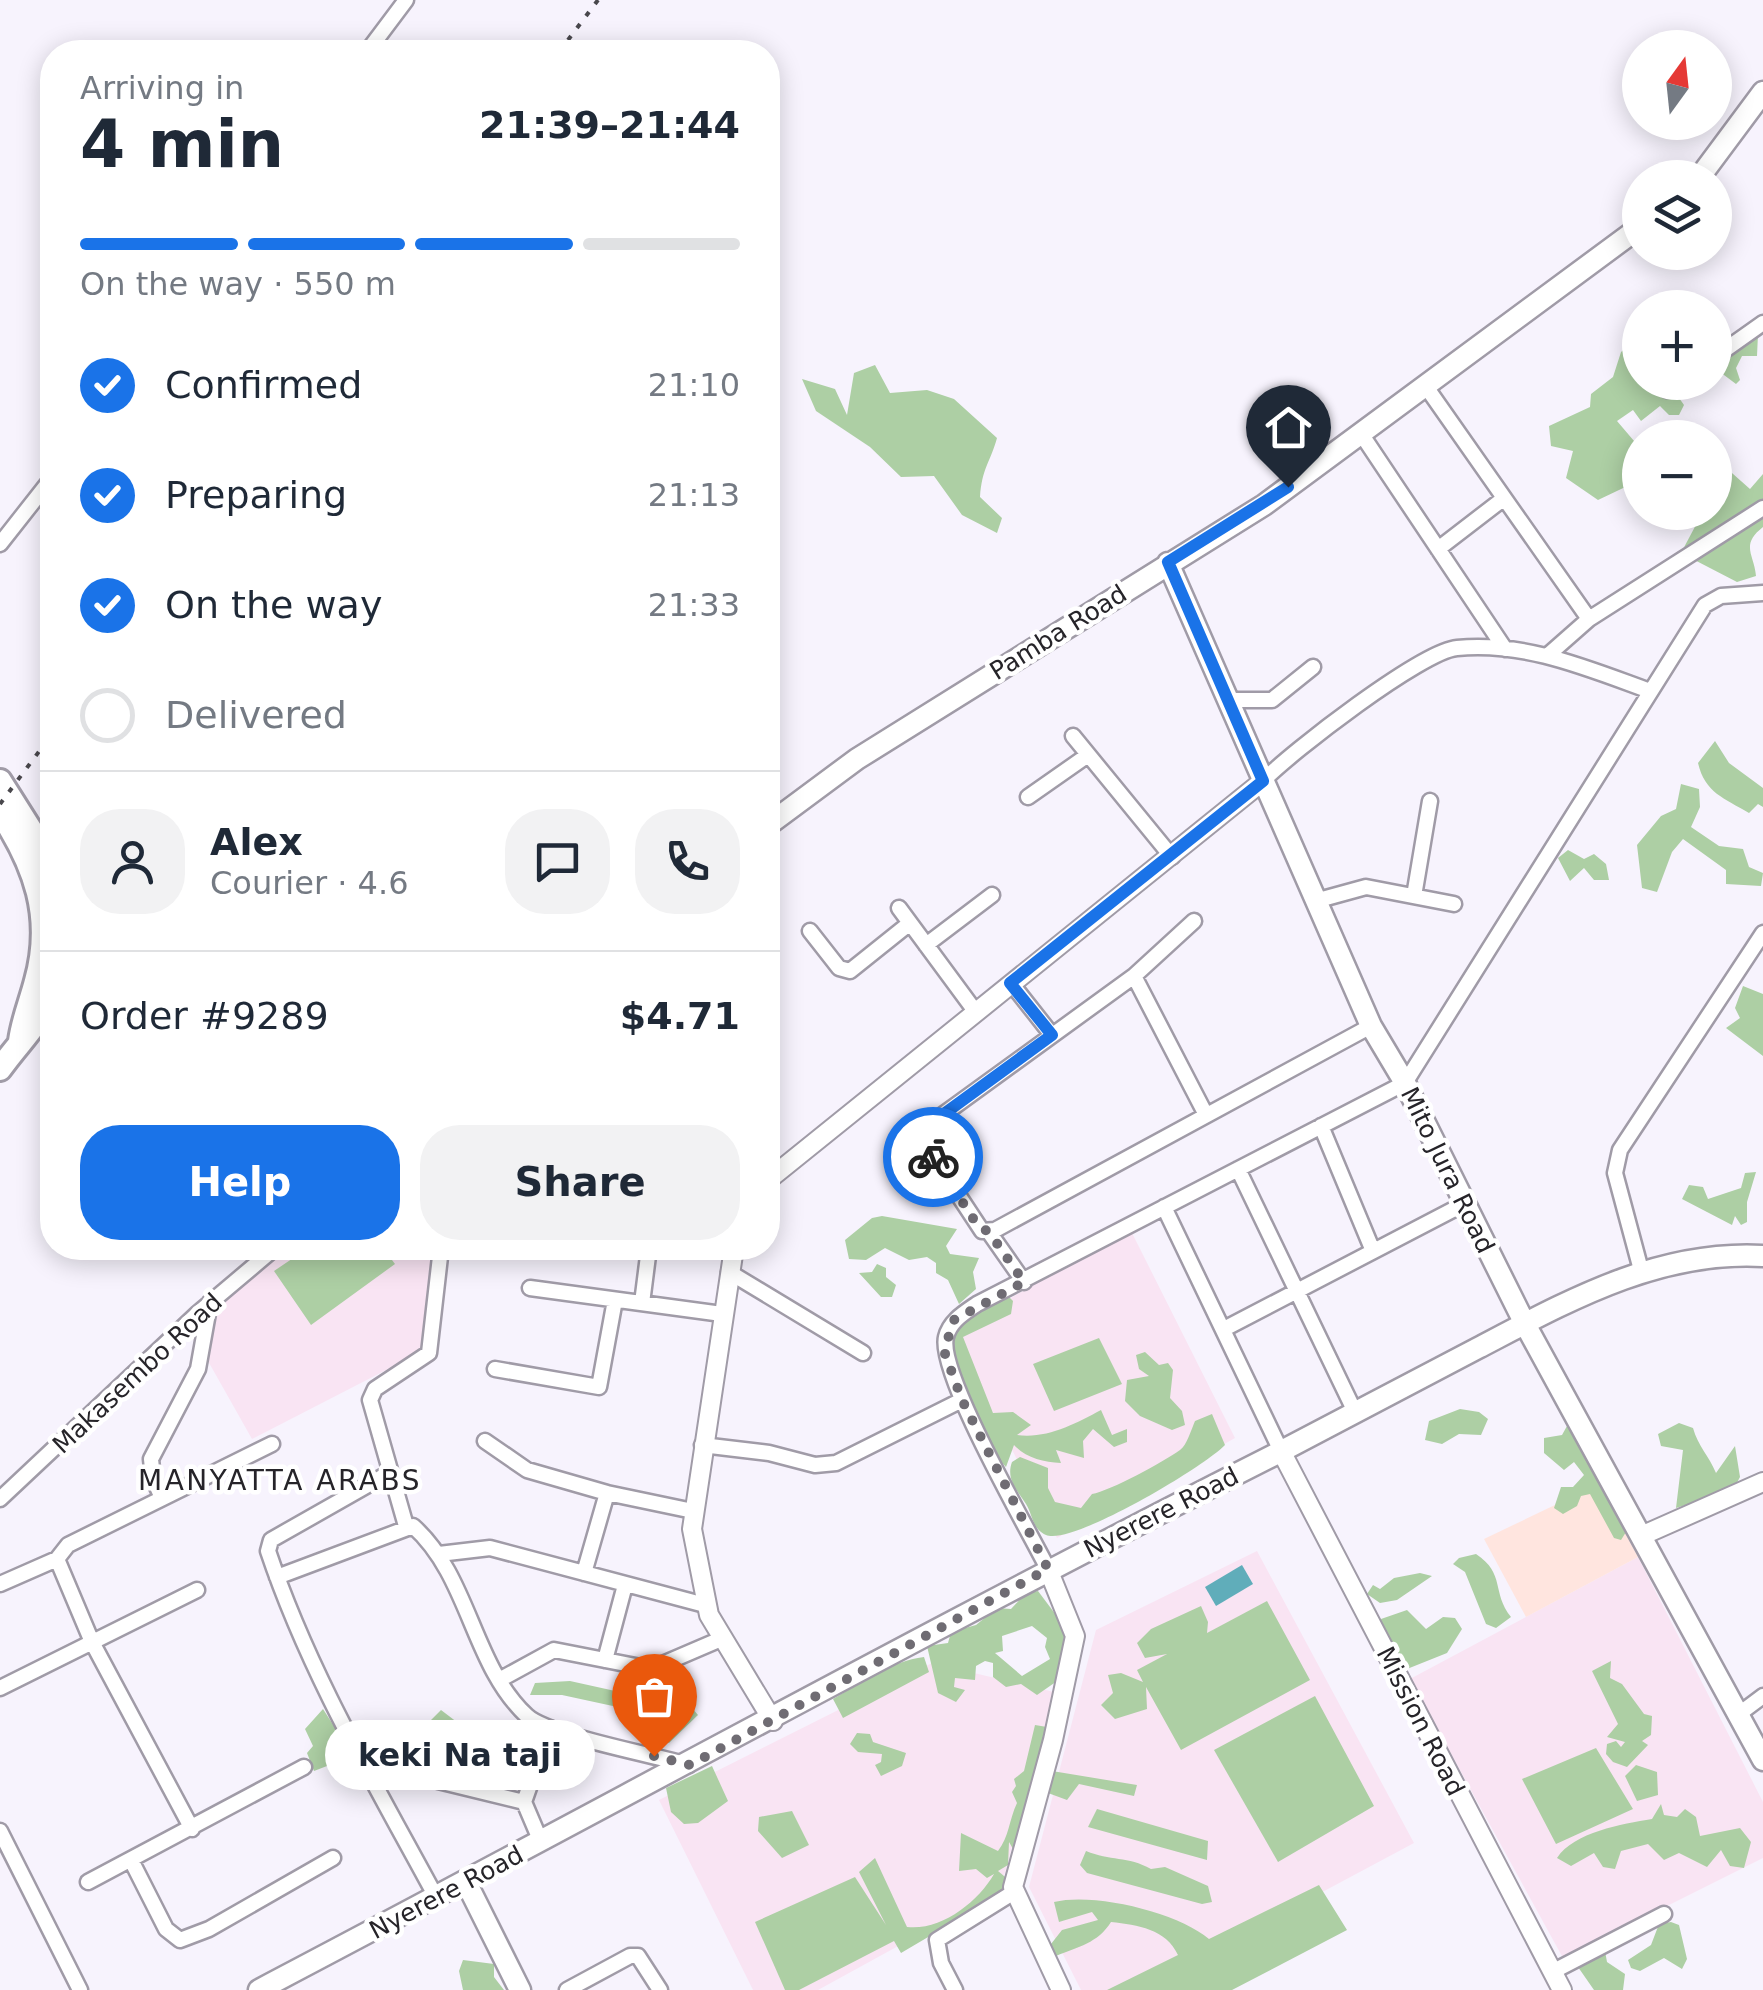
<!DOCTYPE html>
<meta charset="utf-8">
<style>
body{margin:0;font-family:"DejaVu Sans",sans-serif;background:#f2f2f3;color:#1f2937;height:100vh;display:flex;flex-direction:column;font-size:38px;white-space:nowrap}
*{box-sizing:border-box;margin:0}
p{font-size:32px;color:#747a83}
.icon{flex:none;width:55px;height:55px;fill:none;stroke:currentColor;stroke-width:2;stroke-linecap:round;stroke-linejoin:round}
.map{position:relative;flex:1;overflow:hidden}
.panel{position:absolute;left:40px;top:40px;width:740px;height:1220px;display:flex;flex-direction:column;background:#fff;border-radius:40px;box-shadow:0 5px 25px #0003}
.panel>*{flex:none}
.needle{width:65px;rotate:15deg}
.buttons{position:absolute;left:1622px;top:30px;display:grid;gap:20px}
.buttons a{display:grid;place-items:center;width:110px;height:110px;border-radius:50%;background:#fff;box-shadow:0 5px 25px #0003;font-size:50px}
.pin{position:absolute;display:grid;place-items:center;width:85px;height:85px;color:#fff;margin:-102px -42px;border-radius:50% 50% 50% 0;rotate:-45deg;box-shadow:0 0 10px #0007}
.pin .icon{rotate:45deg}
.courier{position:absolute;display:grid;place-items:center;width:100px;height:100px;margin:-50px;border:8px solid #1a73e8;border-radius:50%;background:#fff;color:#222;box-shadow:0 2px 12px #0007}
.bubble{position:absolute;height:70px;border-radius:35px;background:#fff;box-shadow:0 5px 25px #0003;font-size:32px;font-weight:800;line-height:70px;text-align:center}
.headline em{font-style:normal;font-weight:800}
.headline div{display:flex;flex-direction:column-reverse}
.headline{display:flex;align-items:center;justify-content:space-between;height:170px;padding:0 40px}
h1{font-size:65px;font-weight:800;line-height:75px}
.bar{display:grid;grid-template-columns:repeat(4,1fr);gap:15px 10px;align-content:center;height:120px;padding:0 40px}
.bar i{height:12px;border-radius:8px;background:#e0e1e3}
.bar .active{background:#1a73e8}
.bar p{grid-column:span 4}
.line{display:flex;align-items:center;gap:25px;padding:0 40px;border-top:2px solid #e0e1e3}
.line div{flex:1}
.round{display:grid;place-items:center;flex:none;width:105px;height:105px;border-radius:40px;background:#f2f2f3}
ol{padding:0 40px;list-style:none}
li{display:flex;align-items:center;gap:30px;height:110px}
li p{margin-inline-start:auto}
li .icon{padding:10px;border-radius:50%;background:#1a73e8;color:#fff;stroke-width:4}
li:last-child{color:#747a83}
li i{width:55px;height:55px;border:5px solid #e0e1e3;border-radius:50%}
.button{display:flex;gap:20px;margin-top:auto;padding:20px 40px}
.button a{flex:1;height:115px;border-radius:40px;background:#1a73e8;color:#fff;font-size:40px;font-weight:800;line-height:115px;text-align:center}
.button a+a{background:#f2f2f3;color:#1f2937}
.map>svg:first-child{display:block}
.education{fill:#f9e4f3}
.medical{fill:#ffe5df}
.green{fill:#adcfa4;fill-rule:evenodd}
.water{fill:#60adba}
.lines{fill:none;stroke-linecap:round;stroke-linejoin:round}
.minor-casing{stroke:#a09ba7;stroke-width:19}
.tertiary-casing{stroke:#a09ba7;stroke-width:22}
.secondary-casing{stroke:#a09ba7;stroke-width:25}
.trunk-casing{stroke:#a09ba7;stroke-width:28}
.minor{stroke:#fff;stroke-width:14}
.tertiary{stroke:#fff;stroke-width:18}
.secondary{stroke:#fff;stroke-width:20}
.trunk{stroke:#fff;stroke-width:22}
.rail{stroke:#49474c;stroke-width:4;stroke-dasharray:5 10;stroke-linecap:butt}
.done{stroke:#6f6c73;stroke-width:10;stroke-dasharray:0 18}
.route{stroke:#1a73e8;stroke-width:12}
.labels{text-anchor:middle;stroke-width:9;stroke-linejoin:round;paint-order:stroke}
.street-label{font-size:25px;fill:#262429;stroke:#fff}
.neighbourhood-label{font-size:28px;letter-spacing:2.5px;fill:#262429;stroke:#fff}
</style>
<div class="map">
<svg width="1763" height="1990" viewBox="0 0 1763 1990">
<rect width="100%" height="100%" fill="#f7f3fd"/>
<path class="education" d="M1130 1229 1235 1438 1057 1538 952 1332Z
M283 1248H436L425 1350 252 1439 208 1361 211 1335 218 1305Z
M1257 1551 1414 1843 1139 1990H1081L1029 1887 1096 1630Z
M1638 1557 1763 1802V1858L1563 1958 1410 1679Z
M932 1663 1054 1692 1005 1873 993 1894 818 1990H753L659 1800Z"/>
<path class="medical" d="M1599 1484 1638 1557 1526 1617 1484 1539Z"/>
<path class="green" d="M1758 334 1757 356H1742L1736 368 1740 380 1736 384 1720 372 1717 361Z
M1629 345 1640 348V382L1654 383 1663 394 1677 395 1684 405 1679 415H1669L1660 406 1641 421 1633 410 1617 421 1640 448V480L1598 500 1566 478 1573 451 1551 446 1549 426 1590 407 1591 394 1613 377 1621 352Z
M875 365 890 393 927 390 954 399 997 438C990 463 982 468 980 497L1002 518 997 533 962 515 934 476 901 477 870 447 816 411 802 379 835 389 847 415 854 373Z
M1715 458 1750 489 1763 474V527C1740 545 1754 554 1756 576L1737 582 1681 553 1698 521 1690 513 1715 512Z
M1715 741 1729 763 1763 788V807L1758 804 1749 813C1724 798 1705 793 1698 763Z
M1681 784 1699 789 1700 807 1691 827 1719 846 1743 849 1749 867 1763 873 1761 886 1726 884V870L1683 839 1672 852 1657 892 1642 888 1637 845 1661 816 1676 809Z
M1568 850 1584 859 1594 854 1606 864 1609 880H1594L1584 868 1570 881 1558 858Z
M1743 986 1763 994V1056L1726 1028 1740 1018 1735 1008Z
M1756 1172 1747 1202V1222L1741 1225 1735 1216 1732 1225 1682 1199 1689 1185 1703 1187 1708 1199 1741 1188 1745 1173Z
M882 1216 957 1229 946 1246 950 1254 979 1258 973 1272 976 1289 959 1304 948 1280 936 1273V1263L927 1257 909 1260 885 1248 866 1260 849 1259 845 1240 872 1218Z
M308 1248H383L395 1264 311 1325 274 1271Z
M877 1264 886 1268V1277L896 1285 892 1297H881L859 1273 872 1272Z
M1005 1293 1013 1301 1011 1314 963 1337 993 1413 1013 1412 1031 1425 1017 1435C1047 1439 1075 1424 1101 1410L1112 1435 1127 1429V1442L1114 1447 1093 1429 1083 1441 1084 1458 1056 1450 1061 1463C1043 1462 1026 1458 1014 1445L1006 1467C975 1435 962 1384 949 1341L956 1326Z
M1099 1338 1122 1384 1054 1411 1033 1364Z
M1145 1352 1159 1365 1168 1363 1173 1370 1170 1398 1182 1411 1185 1425 1172 1430 1140 1416 1125 1401 1127 1380 1149 1376 1139 1369 1136 1355Z
M1460 1409 1479 1412 1488 1419 1481 1435 1459 1434 1442 1444 1425 1440 1429 1421Z
M1212 1414 1225 1445C1204 1467 1072 1546 1046 1535 1032 1529 1033 1515 1026 1504 1016 1489 1006 1479 1012 1462L1020 1457 1048 1468V1488L1055 1502 1081 1508 1092 1494C1110 1491 1163 1462 1180 1450 1187 1445 1191 1430 1195 1421Z
M1679 1423 1693 1428C1698 1446 1709 1456 1716 1473L1735 1446 1740 1477 1733 1490 1676 1508 1683 1450 1661 1446 1658 1434Z
M1567 1426 1575 1427 1626 1532 1621 1540 1614 1538 1590 1494 1581 1496 1577 1506 1563 1514 1554 1508 1561 1487H1573L1584 1475 1574 1462 1564 1470 1544 1453V1438L1562 1435Z
M1476 1554C1506 1574 1491 1592 1511 1617L1496 1628 1486 1624 1465 1572 1453 1564 1459 1558Z
M1420 1573 1432 1576 1397 1600 1380 1603 1367 1594 1373 1585 1380 1589 1394 1578Z
M1038 1591 1065 1627 1060 1679 1037 1695 1021 1684 1006 1687 993 1677V1663L985 1661 976 1666 975 1680 955 1678 954 1687 965 1690 956 1702 938 1693 927 1646 948 1643 951 1632 976 1625 997 1608 1011 1609 1026 1593ZM1032 1626 1047 1638 1045 1647 1050 1659 1022 1676 995 1653 1003 1651 1002 1636Z
M1267 1601 1310 1680 1181 1750 1146 1687 1147 1709 1115 1719 1101 1705 1113 1693 1108 1675 1121 1673 1143 1682 1137 1670 1167 1654 1145 1658 1137 1643 1151 1629 1201 1606 1208 1622 1207 1633Z
M1407 1610 1426 1629 1443 1617 1455 1618 1462 1629 1447 1653 1407 1669 1383 1633 1381 1619Z
M924 1657 929 1672 843 1718 833 1699C861 1683 891 1661 924 1657Z
M1611 1661 1610 1678 1622 1684 1644 1714 1652 1716 1651 1735 1642 1741 1648 1745 1627 1767 1613 1762 1606 1754 1607 1744 1616 1741 1621 1747 1625 1742 1607 1737 1618 1724 1592 1671Z
M570 1681 692 1708 698 1715 669 1743 658 1737 659 1716 562 1695H530L535 1683Z
M1315 1696 1374 1806 1278 1862 1214 1750Z
M323 1709 357 1762 340 1761 314 1771 307 1753 313 1746 305 1729Z
M441 1710 470 1732 531 1752 528 1760 440 1741 430 1732 431 1720Z
M1035 1725 1047 1727 1050 1733 1016 1854 1009 1842 1008 1865 998 1871 1010 1881 991 1900 901 1953 894 1941 799 1990H785L755 1922 855 1877 886 1925 859 1872 875 1858 907 1927C941 1931 978 1902 994 1874L987 1878 976 1869 959 1871 961 1833 998 1851C1009 1837 1009 1820 1017 1803L1012 1792 1016 1786 1014 1779 1024 1771Z
M857 1733 870 1734 873 1742 906 1753 902 1766 881 1776 875 1765 881 1762 882 1754 858 1752 850 1744Z
M1596 1748 1633 1809 1556 1844 1522 1779Z
M1636 1765 1657 1772 1658 1795 1637 1801 1625 1776Z
M712 1766 728 1801 698 1823 684 1824 671 1812 666 1788Z
M1052 1771 1137 1785 1134 1796 1079 1784 1067 1800 1048 1793Z
M1661 1804 1664 1815 1677 1817 1685 1809 1696 1817 1700 1836 1740 1828 1751 1842 1744 1868 1730 1866 1721 1850 1707 1867 1679 1853 1664 1860 1648 1844 1621 1851 1615 1869 1603 1867 1594 1853 1571 1866 1557 1858C1574 1832 1622 1824 1652 1819Z
M1097 1809 1208 1841 1207 1860 1088 1827Z
M792 1811 809 1845 782 1858 758 1831 759 1817Z
M1086 1851C1110 1861 1128 1856 1151 1869L1165 1867 1208 1886 1212 1902 1202 1904 1087 1873 1080 1865Z
M1319 1885 1347 1930 1232 1990H1107L1178 1955C1166 1929 1138 1925 1111 1922 1098 1943 1078 1947 1056 1956L1051 1944 1062 1930 1098 1920 1092 1912 1059 1922 1054 1902C1095 1892 1179 1913 1209 1939Z
M1671 1922 1679 1925 1687 1959 1682 1969 1664 1958 1640 1971 1631 1968 1628 1960 1651 1945 1659 1924Z
M1605 1951 1607 1962 1625 1974 1623 1990H1594L1578 1967Z
M463 1960 494 1964V1977L504 1990H463L459 1971Z"/>
<path class="water" d="M1242 1565 1253 1584 1216 1606 1205 1587Z"/>
<g class="lines">
<g class="minor-casing">
<path id="minor" d="M367 52 406 0
M1715 357 1763 323
M1427 388 1589 619 1547 656
M1667 390 1678 382
M1362 435 1505 649
M0 544 52 478
M1438 549 1503 499
M1589 619 1763 508
M1229 700H1272L1313 667
M1073 736 1172 857
M1263 781C1291 752 1422 651 1457 648 1524 641 1589 669 1650 691
M1028 797 1088 755
M1414 896 1430 801
M1315 901 1366 887 1454 904
M899 908 975 1011
M1194 921 1134 976 926 1127 924 1143 982 1231 995 1230 1371 1026
M810 931 839 968 850 971 910 923
M926 945 992 895
M1134 976 1205 1113
M1011 983 1052 1035
M1321 1126 1373 1251
M768 1156 779 1171
M1238 1169 1355 1412
M1164 1207 1281 1451
M989 1232 1024 1282
M1641 1270 1615 1173 1620 1150 1763 933
M729 1272 863 1353
M530 1288 722 1314
M642 1303 649 1248
M1224 1329 1464 1204
M495 1369 599 1387 615 1300
M485 1441 527 1470 607 1493
M702 1445 769 1453 815 1465 836 1463 962 1400
M389 1473 271 1540 268 1551C309 1673 375 1784 436 1897
M162 1498 153 1478 151 1459 198 1369 210 1302
M0 1499 198 1313 275 1248
M406 1526 370 1400 375 1389 429 1353 441 1248
M439 1554 490 1548 705 1605
M1048 1569C1028 1529 937 1372 946 1337 950 1321 964 1313 977 1304L1405 1083 1705 605 1721 596 1763 593
M584 1573 607 1493 693 1511
M277 1577 413 1526C470 1577 472 1665 527 1716 547 1735 657 1756 689 1765
M0 1584 57 1559
M605 1660 625 1585
M501 1679 554 1650 651 1669 721 1639
M0 1688 197 1590
M1739 1714 1763 1696
M438 1781 524 1802
M192 1829 92 1642 57 1559 68 1545 272 1444
M0 1831 80 1990
M541 1842 524 1802 550 1728
M131 1860 166 1929 180 1940 209 1929 333 1858
M88 1882 304 1767
M1552 1972 1664 1914
M567 1990 630 1956H638L660 1990
M955 1990 941 1963 937 1940 1014 1892"/>
</g>
<g class="tertiary-casing">
<path id="tertiary" d="M768 1180 1263 781
M734 1248 692 1529 709 1615 773 1721
M1281 1451 1562 1990
M1641 1536 1763 1482
M1048 1569 1075 1636 1053 1740 1013 1887 1061 1990"/>
</g>
<g class="secondary-casing">
<path id="secondary" d="M1699 178 1763 92
M1168 563 1371 1026 1405 1083 1525 1324 1763 1760
M768 825 857 759 1264 505 1640 227
M466 1882 520 1990
M259 1990C598 1812 934 1627 1276 1454 1343 1419 1410 1383 1478 1348 1568 1301 1658 1250 1763 1256"/>
</g>
<g class="trunk-casing">
<path id="trunk" d="M0 781 36 838 52 878
M0 812C35 865 54 917 36 981 31 1001 23 1019 20 1041
M0 1069C22 1038 39 1027 52 990"/>
</g>
<use href="#minor" class="minor"/>
<use href="#tertiary" class="tertiary"/>
<use href="#secondary" class="secondary"/>
<use href="#trunk" class="trunk"/>
<path class="rail" d="M559 52 598 0
M0 804 52 734"/>
</g>
<g class="lines">
<path class="done" d="M654 1756 690 1765 1048 1569 962 1400 944 1351 954 1320 1024 1282 989 1232 978 1226 933 1157"/>
<path class="route" d="M933 1157 923 1138 926 1127 1052 1035 1010 983 1263 781 1168 562 1288 487"/>
</g>
<g class="labels">
<g class="street-label">
<text transform="translate(1058 632) rotate(-32)" y="9">Pamba Road</text>
<text transform="translate(1448 1170) rotate(64)" y="9">Mito Jura Road</text>
<text transform="translate(137 1373) rotate(-43)" y="9">Makasembo Road</text>
<text transform="translate(1161 1512) rotate(-27)" y="9">Nyerere Road</text>
<text transform="translate(1421 1721) rotate(63)" y="9">Mission Road</text>
<text transform="translate(446 1892) rotate(-28)" y="9">Nyerere Road</text>
</g>
<g class="neighbourhood-label">
<text x="280" y="1490">MANYATTA ARABS</text>
</g>
</g>
</svg>
<div class="buttons">
<a><svg class="needle" viewBox="-14 -14 28 28"><path d="M0-13l5 13h-10z" fill="#e53935"/><path d="M0 13l5-13h-10z" fill="#747a83"/></svg></a>
<a><svg class="icon" aria-label="layers" viewBox="0 0 24 24"><path d="M12 4l9 5-9 5-9-5zM3 14l9 5 9-5"/></svg></a>
<a>+</a>
<a>−</a>
</div>
<div class="pin" style="left:654px;top:1756px;background:#ea580c"><svg class="icon" aria-label="bag" viewBox="0 0 24 24"><path d="M5 8h14l-1 12H6zM9 8a3 3 0 0 1 6 0"/></svg></div>
<div class="pin" style="left:1288px;top:487px;background:#1f2937"><svg class="icon" aria-label="home" viewBox="0 0 24 24"><path d="M3 11l9-7 9 7M6 9v11h12V9"/></svg></div>
<div class="courier" style="left:933px;top:1157px"><svg class="icon" aria-label="bike" viewBox="0 0 24 24"><circle cx="6" cy="16" r="4"/><circle cx="18" cy="16" r="4"/><path d="M6 16l4-8h5l3 8M10 8l3 8H6M13 5h3"/></svg></div>
<div class="bubble" style="left:325px;top:1720px;width:270px">keki Na taji</div>
<section class="panel">
<div class="headline"><div><h1>4 min</h1><p>Arriving in</p></div><em>21:39–21:44</em></div>
<div class="bar"><i class="active"></i><i class="active"></i><i class="active"></i><i></i><p>On the way · 550 m</p></div>
<ol>
<li><svg class="icon" aria-label="check" viewBox="0 0 24 24"><path d="M5 12l5 5 9-10"/></svg>Confirmed<p>21:10</p></li>
<li><svg class="icon" aria-label="check" viewBox="0 0 24 24"><path d="M5 12l5 5 9-10"/></svg>Preparing<p>21:13</p></li>
<li><svg class="icon" aria-label="check" viewBox="0 0 24 24"><path d="M5 12l5 5 9-10"/></svg>On the way<p>21:33</p></li>
<li><i></i>Delivered</li>
</ol>
<div class="line" style="height:180px"><a class="round"><svg class="icon" aria-label="person" viewBox="0 0 24 24"><circle cx="12" cy="8" r="4"/><path d="M4 21q1-7 8-7t8 7"/></svg></a><div><b>Alex</b><p>Courier · 4.6</p></div><a class="round"><svg class="icon" aria-label="chat" viewBox="0 0 24 24"><path d="M4 5h16v11H9l-5 4z"/></svg></a><a class="round"><svg class="icon" aria-label="phone" viewBox="0 0 24 24"><path d="M5 4h4l2 5-3 2q2 4 5 5l2-3 5 2v4C11 20 4 13 5 4z"/></svg></a></div>
<div class="line" style="height:130px"><div>Order #9289</div><b>$4.71</b></div>
<div class="button"><a>Help</a><a>Share</a></div>
</section>
</div>
